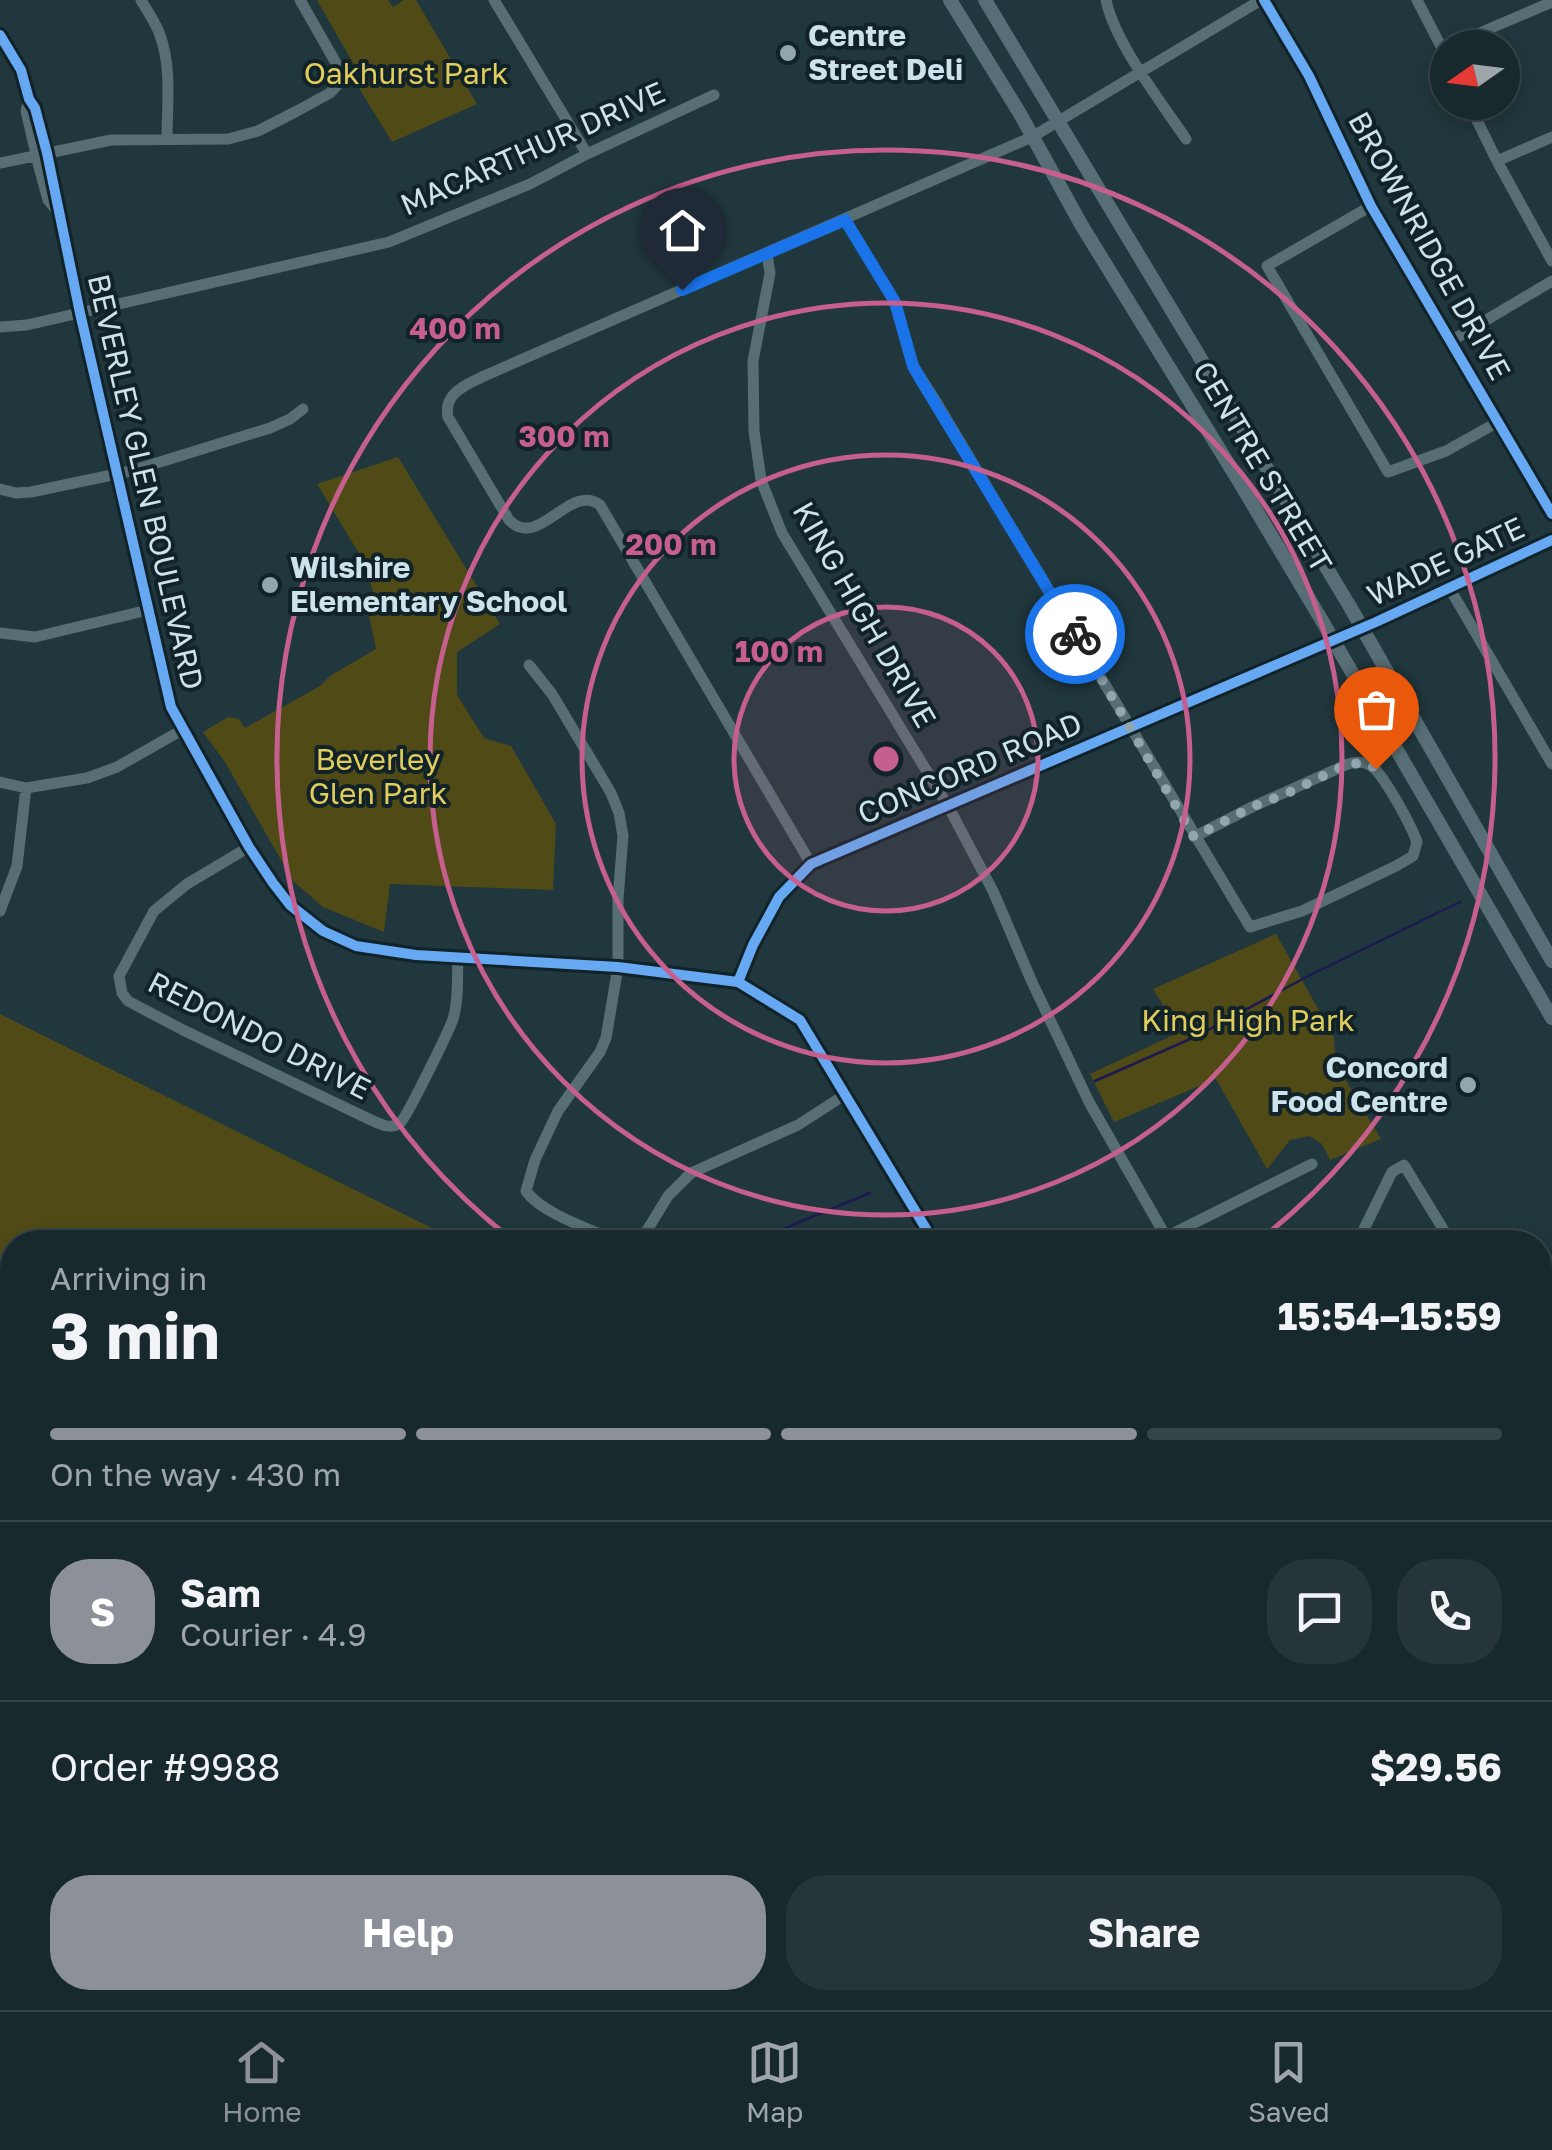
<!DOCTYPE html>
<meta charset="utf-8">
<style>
body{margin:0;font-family:"Golos Text",sans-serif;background:#25353a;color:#f1f3f6;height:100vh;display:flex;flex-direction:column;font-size:38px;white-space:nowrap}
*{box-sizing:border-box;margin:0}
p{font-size:32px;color:#9fa6aa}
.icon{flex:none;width:55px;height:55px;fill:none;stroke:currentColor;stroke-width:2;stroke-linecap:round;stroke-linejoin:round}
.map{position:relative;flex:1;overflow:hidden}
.details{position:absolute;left:0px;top:1230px;width:1552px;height:780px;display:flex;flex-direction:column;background:#18292e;border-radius:40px 40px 0 0;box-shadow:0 5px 15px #0003,0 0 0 2px #36454a}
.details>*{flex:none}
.needle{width:65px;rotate:256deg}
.fabs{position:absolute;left:1430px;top:30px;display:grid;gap:20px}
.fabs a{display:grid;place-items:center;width:90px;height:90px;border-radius:50%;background:#18292e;box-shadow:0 5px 15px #0003,0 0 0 2px #36454a;font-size:50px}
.pin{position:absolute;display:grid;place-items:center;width:85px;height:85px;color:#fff;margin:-102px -42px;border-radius:50% 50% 50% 0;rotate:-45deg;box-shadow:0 0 10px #0007}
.pin .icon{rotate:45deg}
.courier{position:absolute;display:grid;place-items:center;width:100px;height:100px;margin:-50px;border:8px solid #1a73e8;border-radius:50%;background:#fff;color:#222;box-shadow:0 2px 12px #0007}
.overview em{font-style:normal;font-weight:700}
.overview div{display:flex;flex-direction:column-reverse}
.overview{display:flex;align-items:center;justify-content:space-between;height:170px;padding:0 50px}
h1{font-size:65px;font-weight:700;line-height:75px}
.bar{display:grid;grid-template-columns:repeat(4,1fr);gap:15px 10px;align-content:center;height:120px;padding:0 50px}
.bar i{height:12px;border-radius:8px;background:#36454a}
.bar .current{background:#8c9099}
.bar p{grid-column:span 4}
.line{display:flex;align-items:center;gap:25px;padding:0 50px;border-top:2px solid #36454a}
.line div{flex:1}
.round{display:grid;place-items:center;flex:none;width:105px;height:105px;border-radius:40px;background:#25353a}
.cta{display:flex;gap:20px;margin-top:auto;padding:20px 50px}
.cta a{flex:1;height:115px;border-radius:40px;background:#8c9099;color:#fff;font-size:40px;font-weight:700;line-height:115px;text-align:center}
.cta a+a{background:#25353a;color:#f1f3f6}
.menu{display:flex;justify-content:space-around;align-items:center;height:140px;border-top:2px solid #36454a;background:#18292e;font-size:28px;color:#9fa6aa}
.menu a{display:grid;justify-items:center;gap:5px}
.menu .current{color:#8c9099}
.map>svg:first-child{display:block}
.green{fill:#504a16}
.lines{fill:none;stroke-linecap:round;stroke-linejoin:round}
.stream{stroke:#1c1a51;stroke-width:2.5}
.minor{stroke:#566e74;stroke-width:11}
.major{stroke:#576e76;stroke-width:14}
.highway{stroke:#5a6d72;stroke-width:18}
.cycleway-casing{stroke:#112228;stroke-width:16}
.cycleway{stroke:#66a8f1;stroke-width:10}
.done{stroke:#90a7ae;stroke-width:10;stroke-dasharray:0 18}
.route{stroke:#1a73e8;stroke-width:12}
.ring{fill:none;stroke:#c65f8d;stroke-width:5}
.poi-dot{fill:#90a7ae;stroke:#112228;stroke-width:4}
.labels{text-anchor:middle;stroke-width:8;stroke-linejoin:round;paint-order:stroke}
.poi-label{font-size:30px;font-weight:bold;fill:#cde3eb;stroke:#112228;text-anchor:start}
.park-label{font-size:30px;fill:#e0cd5c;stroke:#112228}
.street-label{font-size:30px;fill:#cde3eb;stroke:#112228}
.centre{fill:#c65f8d;stroke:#112228;stroke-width:5}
.ring-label{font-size:30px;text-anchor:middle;font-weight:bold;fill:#c65f8d;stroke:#112228;stroke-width:8;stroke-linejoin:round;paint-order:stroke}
</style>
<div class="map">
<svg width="1552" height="2010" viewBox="0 0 1552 2010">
<rect width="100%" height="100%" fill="#20373d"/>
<path class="green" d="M317 0H388L393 7 404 0H416L477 104 392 142 357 85 358 72Z
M398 457 500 624 457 652V695L484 738 511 746 556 824 553 890 390 884 384 932 323 907 293 881 225 762 203 732 228 717 239 719 245 728 320 686 330 676 376 649 369 616 379 611 363 560 317 484Z
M1276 934 1334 1037 1336 1064 1381 1139 1330 1160 1322 1144 1310 1136 1290 1140 1267 1169 1216 1079 1114 1122 1090 1074 1180 1032 1153 989Z
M0 1014 460 1242H12V1455L0 1449Z
M1552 1376V1958L1540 1959V1380Z
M285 1998H1310L1240 2010H295Z"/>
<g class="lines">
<path class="stream" d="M1095 1081 1197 1036 1310 975 1460 902
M755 1242 802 1221 870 1193
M80 2005V2010"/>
<path class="minor" d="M141 0C147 11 156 23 160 35 172 68 167 105 167 139
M494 0 587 154
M1106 0C1115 43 1161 102 1186 139
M1264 0 1309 76 1371 206 1552 514
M1417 0 1448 60
M0 35 21 70 29 99 35 108 47 153 80 313 171 707 249 847 273 883 290 905 323 931 356 946 416 955 618 967 738 982 800 1020 934 1242
M1442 49 1552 2
M29 99 26 111 39 167 48 200 57 211
M1468 102 1497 161 1552 261
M1497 161 1552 137
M0 163 111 140 228 139 258 131 297 111 330 93 338 84 339 79 336 63 300 0
M1371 206 1267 266 1388 472 1446 451 1498 422
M845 219 895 302 913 366 935 400 1250 927 1302 911 1396 866 1413 856 1417 842C1412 827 1383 773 1371 766 1364 761 1357 762 1348 764L1252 807 1194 837
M767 254 770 273 753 361 754 431 761 480 782 533 948 806 993 891 1032 982 1089 1102 1169 1242
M0 327 27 325 389 242 530 184 587 154 714 95
M1451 341 1552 281
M0 489 16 493 31 492 131 471 270 428 290 419 303 409
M1450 589 1552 764
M0 633 35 637 148 610
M529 665 552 694 611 793 619 813 623 836 618 899V967L606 1038 600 1052 558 1111 535 1160 526 1191C542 1214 593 1230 619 1242
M0 782 26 788 87 778 117 767 182 730
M249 847 187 884 154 911 119 976 122 993 128 1001 183 1030 371 1120C380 1124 390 1130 400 1123 407 1117 449 1031 453 1019 459 1000 457 976 458 957
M811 864 600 505C569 482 539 551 509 520L448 417C443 393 466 385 484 376L1032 137 1261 0
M0 911 17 866 26 788
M738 982 753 945 779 897 811 864 1376 622 1552 540
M1166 1237 1312 1164
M634 1242 646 1232 668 1196 691 1173 798 1125 846 1094
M1364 1242 1362 1233 1392 1172 1404 1165 1451 1242
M0 1658 12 1661"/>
<path class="major" d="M950 0 1019 112 1082 226 1234 473 1321 619 1552 1018
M985 0 1349 605 1552 961
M1540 1326 1552 1321
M1540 1340 1552 1335
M0 1962 12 1957
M0 1981 12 1976"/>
<path class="highway" d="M0 1943 12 1940
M1540 1986 1552 1983
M0 1992 12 1989
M224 1998 230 2010
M272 1998 280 2010
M1408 2010 1476 1998"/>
<g class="cycleway-casing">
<path id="cycleway" d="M1264 0 1309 76 1371 206 1552 514
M0 35 21 70 29 99 35 108 47 153 80 313 171 707 249 847 273 883 290 905 323 931 356 946 416 955 618 967 738 982 800 1020 934 1242
M738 982 753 945 779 897 811 864 1376 622 1552 540"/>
</g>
<use href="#cycleway" class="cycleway"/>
</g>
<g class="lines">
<path class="done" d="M1075 634 1194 837 1252 807 1290 792 1348 764 1368 763 1376 769"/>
<path class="route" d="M682 290 845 220 895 302 913 366 921 380 1075 634"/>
</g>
<circle cx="886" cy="759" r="152" fill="#c65f8d" fill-opacity=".12"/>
<g class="ring">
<circle cx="886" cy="759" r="152"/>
<circle cx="886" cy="759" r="304"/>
<circle cx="886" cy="759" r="456"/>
<path d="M515 1242A609 609 0 1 1 1257 1242"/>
</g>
<g class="poi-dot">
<circle cx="788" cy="53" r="10"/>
<circle cx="270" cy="585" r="10"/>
<circle cx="1468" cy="1085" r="10"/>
</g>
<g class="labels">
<g class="poi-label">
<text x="808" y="46">Centre<tspan x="808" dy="34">Street Deli</tspan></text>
<text x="290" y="578">Wilshire<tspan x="290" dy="34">Elementary School</tspan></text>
<text x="1448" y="1078" text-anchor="end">Concord<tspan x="1448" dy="34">Food Centre</tspan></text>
</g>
<g class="park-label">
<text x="406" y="84">Oakhurst Park</text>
<text x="378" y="770">Beverley<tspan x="378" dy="34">Glen Park</tspan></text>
<text x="1248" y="1031">King High Park</text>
</g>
<g class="street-label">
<text transform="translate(533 149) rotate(-24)" y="10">MACARTHUR DRIVE</text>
<text transform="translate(1429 246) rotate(61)" y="10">BROWNRIDGE DRIVE</text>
<text transform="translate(1262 467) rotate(59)" y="10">CENTRE STREET</text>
<text transform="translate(145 482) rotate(77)" y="10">BEVERLEY GLEN BOULEVARD</text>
<text transform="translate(1446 562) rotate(-25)" y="10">WADE GATE</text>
<text transform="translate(864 615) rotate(60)" y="10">KING HIGH DRIVE</text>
<text transform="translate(970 769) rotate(-23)" y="10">CONCORD ROAD</text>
<text transform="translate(259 1036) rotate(27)" y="10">REDONDO DRIVE</text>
</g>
</g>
<circle cx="886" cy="759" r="15" class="centre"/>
<g class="ring-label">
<text x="455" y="339">400 m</text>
<text x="564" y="447">300 m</text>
<text x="671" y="555">200 m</text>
<text x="779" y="662">100 m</text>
</g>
</svg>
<div class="fabs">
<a><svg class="needle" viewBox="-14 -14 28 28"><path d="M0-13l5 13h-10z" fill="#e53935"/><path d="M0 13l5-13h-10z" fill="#9fa6aa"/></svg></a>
</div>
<div class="pin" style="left:1376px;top:769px;background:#ea580c"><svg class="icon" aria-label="bag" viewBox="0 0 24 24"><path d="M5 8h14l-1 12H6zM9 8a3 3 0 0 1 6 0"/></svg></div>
<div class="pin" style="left:682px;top:290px;background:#1f2937"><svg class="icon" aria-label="home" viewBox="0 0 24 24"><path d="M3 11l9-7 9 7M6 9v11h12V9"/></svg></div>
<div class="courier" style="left:1075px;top:634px"><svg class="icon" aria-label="bike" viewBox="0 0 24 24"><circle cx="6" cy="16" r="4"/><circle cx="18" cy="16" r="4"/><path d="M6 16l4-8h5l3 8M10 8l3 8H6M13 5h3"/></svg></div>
<section class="details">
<div class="overview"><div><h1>3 min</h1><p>Arriving in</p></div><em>15:54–15:59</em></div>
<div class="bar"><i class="current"></i><i class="current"></i><i class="current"></i><i></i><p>On the way · 430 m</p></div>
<div class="line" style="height:180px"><b class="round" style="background:#8c9099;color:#fff">S</b><div><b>Sam</b><p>Courier · 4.9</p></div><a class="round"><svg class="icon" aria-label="chat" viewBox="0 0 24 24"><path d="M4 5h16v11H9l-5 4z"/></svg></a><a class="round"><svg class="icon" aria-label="phone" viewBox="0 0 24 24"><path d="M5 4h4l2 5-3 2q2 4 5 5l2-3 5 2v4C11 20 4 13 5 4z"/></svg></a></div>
<div class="line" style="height:130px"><div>Order #9988</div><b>$29.56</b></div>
<div class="cta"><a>Help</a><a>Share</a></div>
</section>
</div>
<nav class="menu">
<a class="current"><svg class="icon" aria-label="home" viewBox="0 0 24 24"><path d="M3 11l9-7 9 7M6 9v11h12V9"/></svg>Home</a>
<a><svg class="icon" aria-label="map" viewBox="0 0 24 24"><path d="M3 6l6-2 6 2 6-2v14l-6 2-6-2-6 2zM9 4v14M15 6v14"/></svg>Map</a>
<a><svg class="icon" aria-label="saved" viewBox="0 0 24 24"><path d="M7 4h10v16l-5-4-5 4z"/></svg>Saved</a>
</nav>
